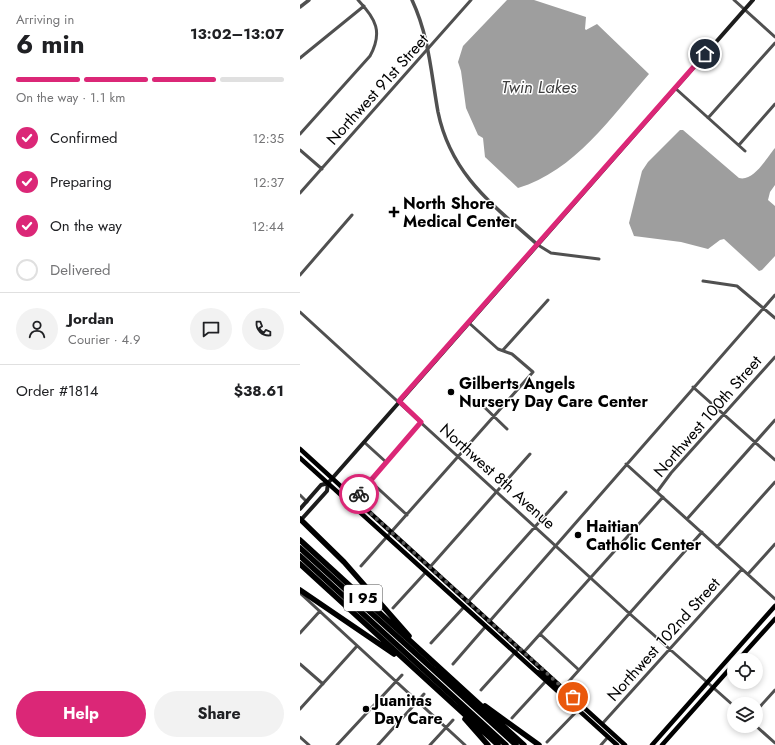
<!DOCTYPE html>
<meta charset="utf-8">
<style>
body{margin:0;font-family:Jost,sans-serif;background:#f2f2f2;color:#202124;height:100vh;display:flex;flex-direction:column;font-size:15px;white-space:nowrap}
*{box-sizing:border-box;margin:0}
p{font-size:13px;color:#757577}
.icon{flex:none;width:22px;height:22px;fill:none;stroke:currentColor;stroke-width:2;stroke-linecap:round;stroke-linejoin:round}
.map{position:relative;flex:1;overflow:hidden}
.sheet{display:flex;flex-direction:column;background:#fff;width:300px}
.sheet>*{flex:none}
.fabs{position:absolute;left:427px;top:653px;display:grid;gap:8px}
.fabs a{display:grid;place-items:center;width:36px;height:36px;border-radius:50%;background:#fff;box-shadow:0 2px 6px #0003;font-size:20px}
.pin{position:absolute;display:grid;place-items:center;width:34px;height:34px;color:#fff;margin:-17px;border:2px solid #fff;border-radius:50%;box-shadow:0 1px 4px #0007}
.courier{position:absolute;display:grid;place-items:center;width:40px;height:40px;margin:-20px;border:3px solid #db2777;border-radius:50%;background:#fff;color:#222;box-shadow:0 1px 5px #0007}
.summary em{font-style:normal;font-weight:700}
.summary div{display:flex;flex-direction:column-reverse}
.summary{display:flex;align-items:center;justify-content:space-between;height:68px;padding:0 16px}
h1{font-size:26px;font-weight:700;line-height:30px}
.bar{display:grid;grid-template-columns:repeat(4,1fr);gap:6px 4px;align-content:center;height:48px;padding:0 16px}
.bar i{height:5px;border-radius:3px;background:#e0e0e0}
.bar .active{background:#db2777}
.bar p{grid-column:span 4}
.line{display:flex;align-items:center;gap:10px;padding:0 16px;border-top:1px solid #e0e0e0}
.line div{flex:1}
.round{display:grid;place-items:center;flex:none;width:42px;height:42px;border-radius:21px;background:#f2f2f2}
ol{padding:0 16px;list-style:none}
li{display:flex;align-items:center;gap:12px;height:44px}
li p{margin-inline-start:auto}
li .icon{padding:4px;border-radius:50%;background:#db2777;color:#fff;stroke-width:4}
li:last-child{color:#757577}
li i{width:22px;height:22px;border:2px solid #e0e0e0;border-radius:50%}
.primary-button{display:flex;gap:8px;margin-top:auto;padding:8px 16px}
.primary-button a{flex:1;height:46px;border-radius:24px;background:#db2777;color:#fff;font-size:16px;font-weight:700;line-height:46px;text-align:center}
.primary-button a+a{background:#f2f2f2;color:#202124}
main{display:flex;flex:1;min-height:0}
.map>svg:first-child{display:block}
.water{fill:#9e9e9e}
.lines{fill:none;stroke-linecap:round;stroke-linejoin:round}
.minor{stroke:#505050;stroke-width:3}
.tertiary{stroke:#505050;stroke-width:3.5}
.secondary{stroke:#1d1d1d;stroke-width:4}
.primary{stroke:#000;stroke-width:4.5}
.motorway{stroke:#000;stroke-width:5.5}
.done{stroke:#595959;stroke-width:4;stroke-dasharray:0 7.2}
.route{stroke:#db2777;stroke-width:5}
.poi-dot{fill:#000;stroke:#fff;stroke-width:1.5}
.labels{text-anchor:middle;stroke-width:3;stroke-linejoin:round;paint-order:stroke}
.shield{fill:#fff;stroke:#4c4c4c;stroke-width:1}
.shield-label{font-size:15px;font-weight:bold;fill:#000}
.street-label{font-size:16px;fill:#000;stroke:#fff}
.poi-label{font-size:16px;font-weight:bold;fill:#000;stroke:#fff;text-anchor:start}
.water-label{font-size:17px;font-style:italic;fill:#3f3f3f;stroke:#fff}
</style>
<main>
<section class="sheet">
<div class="summary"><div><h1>6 min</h1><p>Arriving in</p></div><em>13:02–13:07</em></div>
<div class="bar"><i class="active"></i><i class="active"></i><i class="active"></i><i></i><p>On the way · 1.1 km</p></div>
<ol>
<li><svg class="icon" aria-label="check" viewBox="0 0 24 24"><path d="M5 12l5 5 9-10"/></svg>Confirmed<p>12:35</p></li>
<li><svg class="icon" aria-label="check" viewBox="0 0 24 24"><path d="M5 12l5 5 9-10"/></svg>Preparing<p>12:37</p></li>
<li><svg class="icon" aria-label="check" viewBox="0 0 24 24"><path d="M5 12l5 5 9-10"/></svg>On the way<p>12:44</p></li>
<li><i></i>Delivered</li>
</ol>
<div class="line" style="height:72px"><a class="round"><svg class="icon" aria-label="person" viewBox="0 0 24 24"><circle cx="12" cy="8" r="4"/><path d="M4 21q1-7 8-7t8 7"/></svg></a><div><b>Jordan</b><p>Courier · 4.9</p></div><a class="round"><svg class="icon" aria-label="chat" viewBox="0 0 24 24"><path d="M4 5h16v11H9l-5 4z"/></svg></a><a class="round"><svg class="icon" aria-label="phone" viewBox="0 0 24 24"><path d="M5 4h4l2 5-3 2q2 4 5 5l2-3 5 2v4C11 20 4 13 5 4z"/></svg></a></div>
<div class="line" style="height:52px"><div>Order #1814</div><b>$38.61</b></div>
<div class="primary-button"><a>Help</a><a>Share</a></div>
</section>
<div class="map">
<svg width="475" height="745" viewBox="0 0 475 745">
<rect width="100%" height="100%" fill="#fff"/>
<path class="water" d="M207 0H234L286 17 285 29 286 30 297 24 349 74C311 117 275 171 218 188L185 157 183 138 178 135 166 108 161 71 158 62 163 46Z
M380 130H383L439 178C454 182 467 157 475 148V185L470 192 468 200 475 206V256L462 270 459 271 424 239 420 240 408 249 381 242 334 236 329 223 342 171 348 162Z"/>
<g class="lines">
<path class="minor" d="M434 0 475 37
M0 58 64 6
M375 88 445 151
M408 118 475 43
M0 134 70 56C83 32 76 19 58 0
M439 145 475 104
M0 150 22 169
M0 193 171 0
M238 245 251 253 299 259
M0 275 52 215
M403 281 437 286 475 318
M0 312 330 614 434 706
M203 350 248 300
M393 387 475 460
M179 402 207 429
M64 442 86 462
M326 464 475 599
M70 481 107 515
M357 492 371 473 475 357
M0 495 7 502
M55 499 121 422
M387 519 475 420
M417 547 475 482
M61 566 233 372 212 354 198 349 168 322
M130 567 230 454
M448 574 475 544
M0 593 165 745
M168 602 266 492
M93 608 126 572
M189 622 475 295
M0 633 20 611
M240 634 279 670
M131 643 164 607
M223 653 363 497
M0 664 23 684
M153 664 186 626
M263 688 402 532
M181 690 219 648
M0 709 57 646
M456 711 475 690
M212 718 245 682
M302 724 442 569
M456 726 475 743
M0 737 9 745
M247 742 278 710
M37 745 102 675
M78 745 124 694
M130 745 153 720
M301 745 308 737"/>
<path class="tertiary" d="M112 0C129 36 131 73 138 112 151 175 193 205 238 245
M0 7 9 0"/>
<path class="secondary" d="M0 509 21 485 28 483
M0 521 27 491 28 483 36 474 453 0"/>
<path class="primary" d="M0 449 325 745
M0 458 317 745
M438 660 475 619
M237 672C247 675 251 686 262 688
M352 745 475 606
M362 745 434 664"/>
<path class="motorway" d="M0 519 44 562 109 636
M0 540 224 745
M0 548 216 745
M0 556 206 745
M0 564 198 745
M0 590 94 654
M185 706 239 745
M165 719 188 745"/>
</g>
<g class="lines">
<path class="done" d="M59 494 55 499 273 697"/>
<path class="route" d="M59 494 121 422 99 401 405 54"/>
</g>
<g class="poi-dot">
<path d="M92 206h4v4h4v4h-4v4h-4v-4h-4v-4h4z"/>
<circle cx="151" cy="392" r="4"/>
<circle cx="278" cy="535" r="4"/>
<circle cx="66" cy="709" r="4"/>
</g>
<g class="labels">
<rect class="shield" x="44" y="585" width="38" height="26" rx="3"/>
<g class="shield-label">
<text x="63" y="603">I 95</text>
</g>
<g class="street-label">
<text transform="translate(77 89) rotate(-48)" y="6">Northwest 91st Street</text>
<text transform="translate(407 416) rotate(-49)" y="6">Northwest 100th Street</text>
<text transform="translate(198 476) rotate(42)" y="6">Northwest 8th Avenue</text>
<text transform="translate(363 639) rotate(-48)" y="6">Northwest 102nd Street</text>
</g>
<g class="poi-label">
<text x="103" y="209">North Shore<tspan x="103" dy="18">Medical Center</tspan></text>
<text x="159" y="389">Gilberts Angels<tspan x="159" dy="18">Nursery Day Care Center</tspan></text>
<text x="286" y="532">Haitian<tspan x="286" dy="18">Catholic Center</tspan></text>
<text x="74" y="706">Juanitas<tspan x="74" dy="18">Day Care</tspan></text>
</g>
<g class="water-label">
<text x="239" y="93">Twin Lakes</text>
</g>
</g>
</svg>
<div class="fabs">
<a><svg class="icon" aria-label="locate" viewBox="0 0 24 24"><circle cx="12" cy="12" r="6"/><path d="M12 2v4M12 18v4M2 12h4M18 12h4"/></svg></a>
<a><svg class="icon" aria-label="layers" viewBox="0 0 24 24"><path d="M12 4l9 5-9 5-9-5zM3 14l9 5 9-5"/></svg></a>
</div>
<div class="pin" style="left:273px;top:697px;background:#ea580c"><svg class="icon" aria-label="bag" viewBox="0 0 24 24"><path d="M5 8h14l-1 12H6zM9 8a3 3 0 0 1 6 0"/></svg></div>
<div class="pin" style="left:405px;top:54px;background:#1f2937"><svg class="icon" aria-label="home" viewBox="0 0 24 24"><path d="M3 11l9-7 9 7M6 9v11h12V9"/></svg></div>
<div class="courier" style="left:59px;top:494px"><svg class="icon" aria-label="bike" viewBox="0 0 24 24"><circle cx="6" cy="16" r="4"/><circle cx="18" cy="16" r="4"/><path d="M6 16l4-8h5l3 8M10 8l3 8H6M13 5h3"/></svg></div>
</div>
</main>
